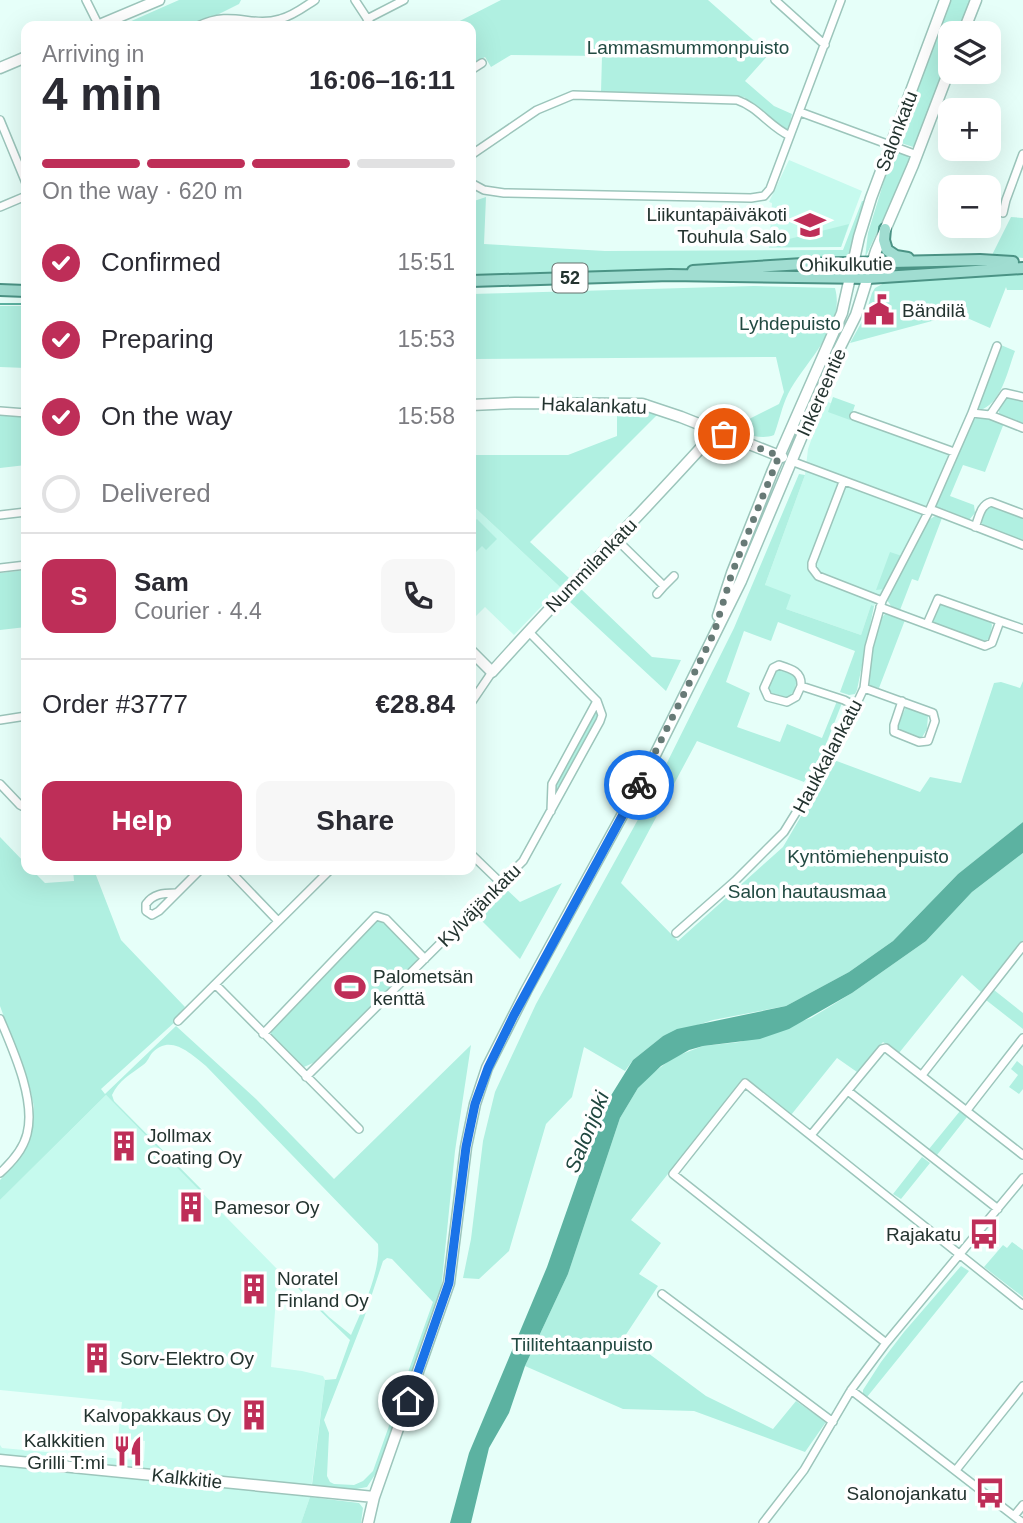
<!DOCTYPE html>
<meta charset="utf-8">
<style>
body{margin:0;font-family:Arial,sans-serif;background:#f7f7f7;color:#2b2b33;height:100vh;display:flex;flex-direction:column;font-size:26px;white-space:nowrap}
*{box-sizing:border-box;margin:0}
p{font-size:23px;color:#7c7c81}
.icon{flex:none;width:38px;height:38px;fill:none;stroke:currentColor;stroke-width:2;stroke-linecap:round;stroke-linejoin:round}
.map{position:relative;flex:1;overflow:hidden}
.drawer{position:absolute;left:21px;top:21px;width:455px;height:854px;display:flex;flex-direction:column;background:#fff;border-radius:14px;box-shadow:0 7px 28px #0002}
.drawer>*{flex:none}
.fabs{position:absolute;left:938px;top:21px;display:grid;gap:14px}
.fabs a{display:grid;place-items:center;width:63px;height:63px;border-radius:14px;background:#fff;box-shadow:0 7px 28px #0002;font-size:35px}
.pin{position:absolute;display:grid;place-items:center;width:60px;height:60px;color:#fff;margin:-30px;border:4px solid #fff;border-radius:50%;box-shadow:0 2px 7px #0007}
.courier{position:absolute;display:grid;place-items:center;width:70px;height:70px;margin:-35px;border:5px solid #1a73e8;border-radius:50%;background:#fff;color:#222;box-shadow:0 2px 9px #0007}
.summary em{font-style:normal;font-weight:800}
.summary div{display:flex;flex-direction:column-reverse}
.summary{display:flex;align-items:center;justify-content:space-between;height:119px;padding:0 21px}
h1{font-size:46px;font-weight:800;line-height:52px}
.bar{display:grid;grid-template-columns:repeat(4,1fr);gap:10px 7px;align-content:center;height:84px;padding:0 21px}
.bar i{height:9px;border-radius:5px;background:#e1e1e2}
.bar .current{background:#be2e58}
.bar p{grid-column:span 4}
.line{display:flex;align-items:center;gap:18px;padding:0 21px;border-top:2px solid #e1e1e2}
.line div{flex:1}
.round{display:grid;place-items:center;flex:none;width:74px;height:74px;border-radius:14px;background:#f7f7f7}
ol{padding:0 21px;list-style:none}
li{display:flex;align-items:center;gap:21px;height:77px}
li p{margin-inline-start:auto}
li .icon{padding:7px;border-radius:50%;background:#be2e58;color:#fff;stroke-width:4}
li:last-child{color:#7c7c81}
li i{width:38px;height:38px;border:4px solid #e1e1e2;border-radius:50%}
.cta{display:flex;gap:14px;margin-top:auto;padding:14px 21px}
.cta a{flex:1;height:80px;border-radius:14px;background:#be2e58;color:#fff;font-size:28px;font-weight:800;line-height:80px;text-align:center}
.cta a+a{background:#f7f7f7;color:#2b2b33}
.map>svg:first-child{display:block}
.built{fill:#c6faee}
.green{fill:#b0f0e1;fill-rule:evenodd}
.water{fill:#5cb2a1}
.lines{fill:none;stroke-linecap:round;stroke-linejoin:round}
.stream{stroke:#5cb2a1;stroke-width:2}
.street-casing{stroke:#9cc5bb;stroke-width:10}
.secondary-casing{stroke:#9cc5bb;stroke-width:13}
.primary-casing{stroke:#4b9385;stroke-width:14}
.street{stroke:#fff;stroke-width:7}
.secondary{stroke:#fff;stroke-width:10}
.primary{stroke:#a0ddd1;stroke-width:10}
.done{stroke:#677a76;stroke-width:7;stroke-dasharray:0 12.6}
.route{stroke:#1a73e8;stroke-width:9}
.labels{text-anchor:middle;stroke-width:7;stroke-linejoin:round;paint-order:stroke}
.shield{fill:#fff;stroke:#65706d;stroke-width:2}
.shield-label{font-size:18px;font-weight:bold;fill:#23332f}
.park-label{font-size:19px;fill:#224a42;stroke:#fff}
.street-label{font-size:19px;fill:#23332f;stroke:#fff}
.poi-label{font-size:19px;fill:#23332f;stroke:#fff;text-anchor:start}
.water-label{font-size:21px;font-style:italic;fill:#20473f;stroke:#fff}
</style>
<div class="map">
<svg width="1023" height="1523" viewBox="0 0 1023 1523">
<rect width="100%" height="100%" fill="#e6fff9"/>
<path class="built" d="M789 160 862 191 841 247 769 248 772 203 769 202Z
M825 401 953 448 905 550 874 606 871 605 861 635 786 609 765 585 805 475 808 449Z
M471 504 560 587 514 635 485 607 471 621Z
M106 1095 278 1270 271 1367 302 1371 323 1376 325 1380 310 1497 301 1523H0V1445L2 1448 144 1461 145 1441 118 1438 122 1402 0 1390V1200Z"/>
<path class="green" d="M179 0H241L239 4 195 26H120Z
M501 0H708L769 54 745 81 774 106 792 114 788 132 778 129 744 97 601 92 602 56 511 55 491 67 485 57 471 65V26H450Z
M950 0H972L959 33H950V57L918 143 913 147 901 143 899 136Z
M896 152 907 156 911 160 865 258 868 233 892 155Z
M486 197 484 244 605 251 843 250 862 201H865L849 258 704 266 666 272 471 276V202Z
M1011 217 1023 218V258L992 255Z
M849 224 841 247H770L772 228 777 242Z
M1023 273V290H1007L1006 287 990 328 958 314 850 343 865 316 872 293 875 288 888 281Z
M754 286 835 288C846 328 805 361 788 394 782 406 779 422 774 435 759 441 741 432 726 426L730 419H749L779 404 784 392 776 357 471 359V294Z
M0 306H26V368L0 367Z
M1001 345 1015 351C1007 372 1002 404 978 411L976 410Z
M833 397 855 405 850 420 828 412Z
M1010 397 1023 400V425L1000 416C997 409 1001 403 1005 398Z
M617 409 637 410 658 414 530 542 569 578 560 587 471 504V455H568L617 436Z
M0 414 26 415V465L0 468Z
M976 418H990L1004 423 985 472 963 465 950 496 974 505 975 513 969 520 937 509 935 506 972 421Z
M799 474 805 475 765 585 791 595 786 609 861 635 871 605 874 606 857 690 855 694 849 695 840 692 855 651 778 622 771 641 744 631 726 682 750 693 737 727 780 742 787 724 822 738 837 701 842 703 823 752 804 782 697 741 621 883 678 941 783 847 834 760 920 792 930 777 961 783 994 683 1001 682 1020 688 1023 681V822L958 874 893 941 849 972 786 1006 713 1020 663 1036 633 1060 625 1071 584 1047 572 1097 546 1124 509 1251 479 1279 463 1278 471 1239 483 1141 495 1092 536 1004 646 805 734 628Z
M990 506 1023 517V542L983 526C979 518 985 511 990 506Z
M935 516 942 518 918 581 912 579 900 610 891 606 887 600 927 521Z
M477 519 497 539 486 550 482 546 471 557V524Z
M890 552 902 556 884 589 876 590Z
M26 570V627L0 630V573Z
M581 589 652 657 681 660 666 691 569 601Z
M939 603 990 620 992 625 990 639 980 642 933 623 932 620Z
M885 614H893L905 620 879 688 870 686 868 682C870 664 872 626 885 614Z
M778 668 786 670 798 677 794 691 789 697H777L768 690C767 683 771 672 778 668Z
M597 701 602 715 551 813 550 793Z
M906 707 928 715 927 729 921 739 898 730 897 726Z
M0 837 26 864V870H32L45 883 74 881 73 870H94L121 940 185 1007 176 1018V1021L101 1089 105 1094 176 1026 256 1099 334 1179 471 1045 455 1151 441 1291 432 1322 378 1470 367 1487 351 1490 312 1485 325 1380 336 1379 350 1340 307 1298 281 1269 329 1317 351 1335C362 1310 381 1271 378 1244L206 1066C191 1054 171 1034 153 1052 149 1056 148 1062 143 1065 131 1074 119 1080 112 1095L114 1101 204 1192 203 1194 106 1095 0 1200V1180L15 1164 28 1145 34 1107 30 1088 0 1006ZM387 1258 392 1259 433 1302 373 1471 363 1481 354 1485 334 1484 330 1482 327 1476 329 1433 324 1420 364 1318 383 1261Z
M1023 853V942L981 992 962 975 899 1053 883 1042 857 1072 837 1058 791 1115 745 1078 631 1220 661 1243 639 1274 658 1286 625 1336 706 1396 773 1429 796 1401 826 1422 805 1452 694 1411 623 1409 525 1366 568 1274 620 1118 638 1088 649 1076 674 1057 703 1046 740 1042 811 1018 852 993 926 941 972 892Z
M562 883 520 959 476 915 504 887 520 902Z
M378 919 383 921 416 955 418 958 416 962 315 1062 304 1067 271 1038V1030Z
M994 990 1023 1013V1029L986 1000Z
M1017 1061 1023 1066V1089L1019 1094 1009 1087 1018 1075 1011 1069Z
M960 1111 967 1117 937 1155 929 1149Z
M922 1157 930 1163 901 1199 893 1194Z
M1012 1242 1023 1250V1297L984 1267 1003 1245 1007 1248Z
M961 1266 969 1271 867 1397 863 1394V1390L881 1362 904 1332Z
M310 1497 359 1503 363 1508 361 1523H301Z"/>
<path class="water" d="M1023 822V853L972 892 926 941 852 993 789 1029 760 1039 703 1046 689 1050 661 1066 638 1088 620 1118 568 1274 525 1366 509 1413 489 1448 471 1523H450L469 1453 547 1267 580 1173 588 1138 602 1110 633 1060 663 1036 677 1029 786 1006 849 972 893 941 958 874Z"/>
<g class="lines">
<path class="stream" d="M0 304H26"/>
<g class="street-casing">
<path id="street" d="M86 0 99 26
M355 0 372 26
M775 0 825 45
M367 19 404 0
M198 26C232 9 251 28 280 19 293 16 304 7 315 0
M471 70 482 63
M800 112 917 155
M0 120 26 183
M471 155 537 110 573 95 737 100C758 107 770 127 790 136
M471 183 484 190 504 193 751 198 764 196 770 189 841 0
M0 207 26 196
M1003 213 1006 200 1023 154
M0 411 26 413
M972 413 990 415 1023 428
M990 415 1005 393 1023 397
M854 416 954 452
M791 461 928 512
M843 482 812 563V568L818 576 882 601
M930 509 1023 545
M0 515 26 512
M975 527C979 518 980 505 991 502L1023 514
M616 539 664 586 674 576
M0 568 26 565
M657 594 664 586
M880 607 985 646 992 643 1000 621 938 599 927 624
M1000 621 1023 629
M801 686 796 697 787 702 768 697 764 688 773 668 779 665C792 669 802 672 801 686L844 700 855 706
M864 688 933 713 935 721 928 741 919 742 894 732V725L902 701
M471 703 492 672
M0 720 26 716
M0 784 20 805 26 808
M551 811 552 784 597 701
M471 854 501 883
M229 870 278 921
M175 893C163 893 153 894 146 904V911L152 915 159 911 200 870
M676 933 735 881 784 832 836 748 864 688 869 647 882 601 930 509 972 413 997 346
M216 985 359 1129
M0 1019C13 1050 36 1100 27 1134 23 1150 12 1162 0 1173
M178 1021 330 870
M263 1034 376 916 386 919 425 959
M922 1075 1023 946
M306 1077 523 861 600 721 602 715 597 701 528 631
M848 1091 998 1209
M967 1110 1023 1038
M811 1135 882 1049 886 1048 1023 1155
M662 1294 833 1422
M886 1343 673 1174 745 1083 1023 1305
M851 1390 1023 1523
M956 1470 1023 1386
M1014 1516 1023 1505
M763 1523 804 1470 851 1390 886 1343 1023 1178"/>
</g>
<g class="secondary-casing">
<path id="secondary" d="M97 26 159 0
M963 33 976 0
M0 68 26 57
M471 405 515 403 642 404 681 417 782 457
M718 616 732 573 773 470 842 313 859 237 871 198 945 0
M471 651 492 672C565 590 643 513 716 431
M0 1460 374 1497
M368 1523 374 1497 449 1283 466 1147 475 1104 487 1068 526 991 653 759 741 581 836 355 856 315 876 251 913 165 950 68"/>
</g>
<g class="primary-casing">
<path id="primary" d="M885 229 884 240 887 250 896 256 908 258
M693 271 803 264 980 260 1013 262
M471 281 670 275 868 278 1023 268
M0 290 26 291"/>
</g>
<use href="#street" class="street"/>
<use href="#secondary" class="secondary"/>
<use href="#primary" class="primary"/>
</g>
<g class="lines">
<path class="done" d="M639 785 714 633 732 573 779 456 724 434"/>
<path class="route" d="M408 1401 449 1283 466 1147 475 1104 488 1068 514 1015 639 785"/>
</g>
<defs>
<g id="school-bare" transform="scale(2.415)"><path d="M0-5L7-2L0 1L-7-2ZM-4 1L0 2.5L4 1V4Q0 6-4 4Z" fill="#be2e58" stroke="#fff" stroke-width="2.5" paint-order="stroke"/></g>
<g id="civic-bare" transform="scale(2.415)"><path d="M-.6-6.5H3V-4.5H.6V-3L4-1V1h2V6H-6V1h2V-1L-.6-3ZM-1.2 2.5V6h2.4V2.5Z" fill="#be2e58" stroke="#fff" stroke-width="2.5" paint-order="stroke"/></g>
<g id="stadium-bare" transform="scale(2.415)"><path d="M0-5a6.5 5 0 1 0 0 10a6.5 5 0 1 0 0-10ZM-3.5-1.8h7v3.6h-7Z" fill="#be2e58" stroke="#fff" stroke-width="2.5" paint-order="stroke"/></g>
<g id="building-bare" transform="scale(2.415)"><path d="M-4-6H4V6H1V3H-1V6H-4ZM-2.5-4.3h1.7v1.8h-1.7ZM.8-4.3h1.7v1.8H.8ZM-2.5-1h1.7V.8h-1.7ZM.8-1h1.7V.8H.8Z" fill="#be2e58" stroke="#fff" stroke-width="2.5" paint-order="stroke"/></g>
<g id="bus-bare" transform="scale(2.415)"><path d="M-5-6H5V4H4V6H2V4H-2V6H-4V4H-5ZM-3.5-4V0h7V-4ZM-3.5 1.2v1.5H-2V1.2ZM2 1.2v1.5H3.5V1.2Z" fill="#be2e58" stroke="#fff" stroke-width="2.5" paint-order="stroke"/></g>
<g id="restaurant-bare" transform="scale(2.415)"><path d="M-5-6h1v4h1v-4h1v4h1v-4h1v5L-1.5 .5V6h-2V.5L-5-1ZM5-6V6H3V1.5H1.5Q1.5-4 5-6Z" fill="#be2e58" stroke="#fff" stroke-width="2.5" paint-order="stroke"/></g>
</defs>
<g fill-rule="evenodd">
<use href="#school-bare" x="810" y="225"/>
<use href="#civic-bare" x="879" y="310"/>
<use href="#stadium-bare" x="350" y="987"/>
<use href="#building-bare" x="124" y="1146"/>
<use href="#building-bare" x="191" y="1207"/>
<use href="#bus-bare" x="984" y="1234"/>
<use href="#building-bare" x="254" y="1289"/>
<use href="#building-bare" x="97" y="1358"/>
<use href="#building-bare" x="254" y="1415"/>
<use href="#restaurant-bare" x="128" y="1451"/>
<use href="#bus-bare" x="990" y="1493"/>
</g>
<g class="labels">
<rect class="shield" x="552.5" y="263.5" width="35" height="29" rx="5"/>
<g class="shield-label">
<text x="570" y="284">52</text>
</g>
<g class="park-label">
<text x="688" y="54">Lammasmummonpuisto</text>
<text x="790" y="330">Lyhdepuisto</text>
<text x="868" y="863">Kyntömiehenpuisto</text>
<text x="807" y="898">Salon hautausmaa</text>
<text x="582" y="1351">Tiilitehtaanpuisto</text>
</g>
<g class="street-label">
<text transform="translate(896 131) rotate(-69)" y="7">Salonkatu</text>
<text transform="translate(846 264) rotate(-1)" y="7">Ohikulkutie</text>
<text transform="translate(821 392) rotate(-66)" y="7">Inkereentie</text>
<text transform="translate(594 405) rotate(2)" y="7">Hakalankatu</text>
<text transform="translate(591 565) rotate(-46)" y="7">Nummilankatu</text>
<text transform="translate(827 756) rotate(-62)" y="7">Haukkalankatu</text>
<text transform="translate(479 905) rotate(-45)" y="7">Kylväjänkatu</text>
<text transform="translate(187 1478) rotate(6)" y="7">Kalkkitie</text>
</g>
<g class="poi-label">
<text x="787" y="221" text-anchor="end">Liikuntapäiväkoti<tspan x="787" dy="22">Touhula Salo</tspan></text>
<text x="902" y="317">Bändilä</text>
<text x="373" y="983">Palometsän<tspan x="373" dy="22">kenttä</tspan></text>
<text x="147" y="1142">Jollmax<tspan x="147" dy="22">Coating Oy</tspan></text>
<text x="214" y="1214">Pamesor Oy</text>
<text x="961" y="1241" text-anchor="end">Rajakatu</text>
<text x="277" y="1285">Noratel<tspan x="277" dy="22">Finland Oy</tspan></text>
<text x="120" y="1365">Sorv-Elektro Oy</text>
<text x="231" y="1422" text-anchor="end">Kalvopakkaus Oy</text>
<text x="105" y="1447" text-anchor="end">Kalkkitien<tspan x="105" dy="22">Grilli T:mi</tspan></text>
<text x="967" y="1500" text-anchor="end">Salonojankatu</text>
</g>
<g class="water-label">
<text transform="translate(587 1132) rotate(-68)" y="7">Salonjoki</text>
</g>
</g>
</svg>
<div class="fabs">
<a><svg class="icon" aria-label="layers" viewBox="0 0 24 24"><path d="M12 4l9 5-9 5-9-5zM3 14l9 5 9-5"/></svg></a>
<a>+</a>
<a>−</a>
</div>
<div class="pin" style="left:724px;top:434px;background:#ea580c"><svg class="icon" aria-label="bag" viewBox="0 0 24 24"><path d="M5 8h14l-1 12H6zM9 8a3 3 0 0 1 6 0"/></svg></div>
<div class="pin" style="left:408px;top:1401px;background:#1f2937"><svg class="icon" aria-label="home" viewBox="0 0 24 24"><path d="M3 11l9-7 9 7M6 9v11h12V9"/></svg></div>
<div class="courier" style="left:639px;top:785px"><svg class="icon" aria-label="bike" viewBox="0 0 24 24"><circle cx="6" cy="16" r="4"/><circle cx="18" cy="16" r="4"/><path d="M6 16l4-8h5l3 8M10 8l3 8H6M13 5h3"/></svg></div>
<section class="drawer">
<div class="summary"><div><h1>4 min</h1><p>Arriving in</p></div><em>16:06–16:11</em></div>
<div class="bar"><i class="current"></i><i class="current"></i><i class="current"></i><i></i><p>On the way · 620 m</p></div>
<ol>
<li><svg class="icon" aria-label="check" viewBox="0 0 24 24"><path d="M5 12l5 5 9-10"/></svg>Confirmed<p>15:51</p></li>
<li><svg class="icon" aria-label="check" viewBox="0 0 24 24"><path d="M5 12l5 5 9-10"/></svg>Preparing<p>15:53</p></li>
<li><svg class="icon" aria-label="check" viewBox="0 0 24 24"><path d="M5 12l5 5 9-10"/></svg>On the way<p>15:58</p></li>
<li><i></i>Delivered</li>
</ol>
<div class="line" style="height:126px"><b class="round" style="background:#be2e58;color:#fff">S</b><div><b>Sam</b><p>Courier · 4.4</p></div><a class="round"><svg class="icon" aria-label="phone" viewBox="0 0 24 24"><path d="M5 4h4l2 5-3 2q2 4 5 5l2-3 5 2v4C11 20 4 13 5 4z"/></svg></a></div>
<div class="line" style="height:91px"><div>Order #3777</div><b>€28.84</b></div>
<div class="cta"><a>Help</a><a>Share</a></div>
</section>
</div>
